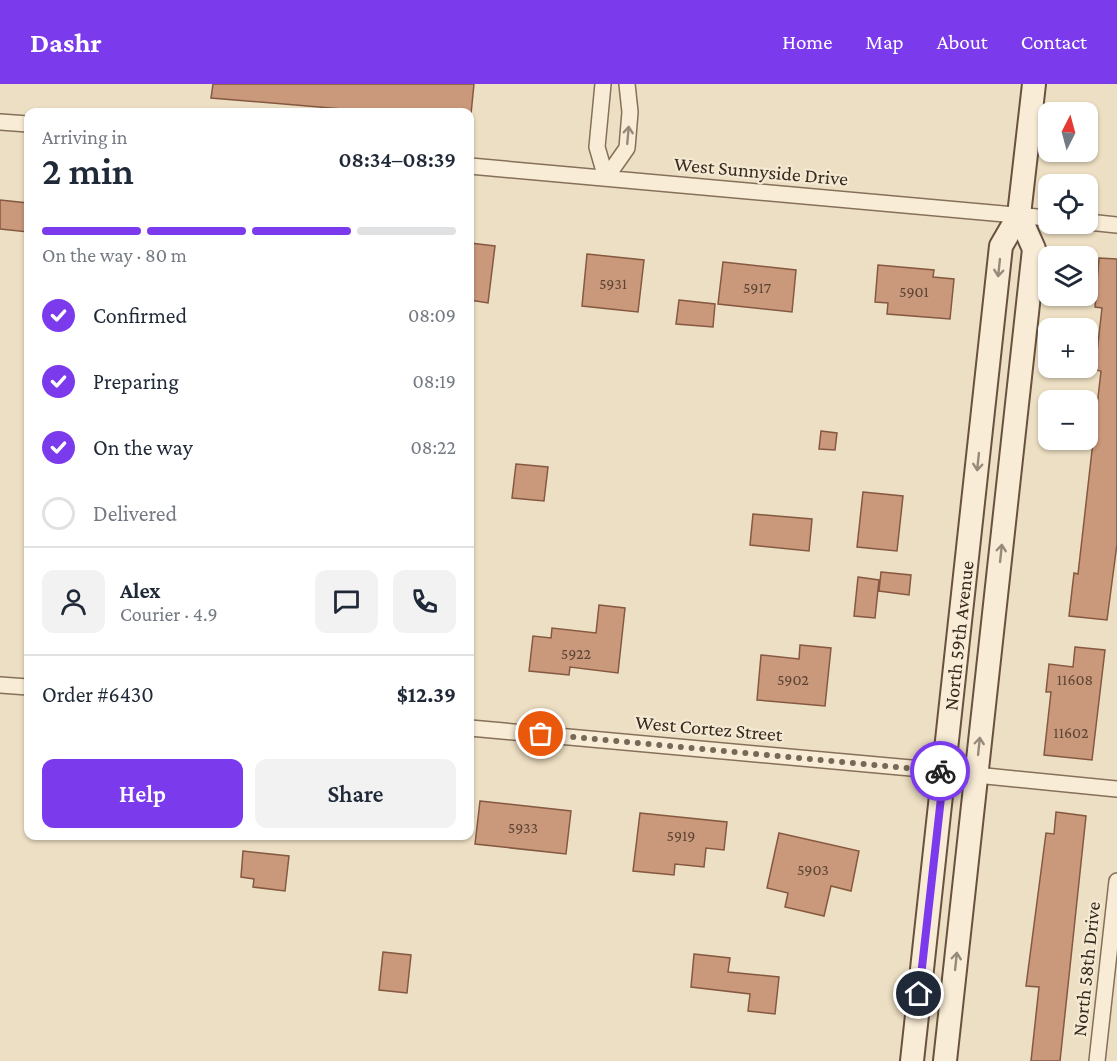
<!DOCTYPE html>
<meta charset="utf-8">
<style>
body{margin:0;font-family:"Crimson Pro",serif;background:#f2f2f3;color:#1f2937;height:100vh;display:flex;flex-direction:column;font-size:22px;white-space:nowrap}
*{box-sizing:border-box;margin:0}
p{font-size:20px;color:#747a83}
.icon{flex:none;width:33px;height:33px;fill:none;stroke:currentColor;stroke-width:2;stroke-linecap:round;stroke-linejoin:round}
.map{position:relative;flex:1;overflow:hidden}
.details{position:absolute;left:24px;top:24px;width:450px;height:732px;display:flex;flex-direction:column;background:#fff;border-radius:12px;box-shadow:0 2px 4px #0004}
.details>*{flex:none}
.needle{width:39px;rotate:6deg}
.controls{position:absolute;left:1038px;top:18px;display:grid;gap:12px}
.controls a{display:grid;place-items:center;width:60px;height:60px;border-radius:12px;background:#fff;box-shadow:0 2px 4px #0004;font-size:30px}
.pin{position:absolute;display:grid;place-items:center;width:51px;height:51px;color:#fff;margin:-26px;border:3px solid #fff;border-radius:50%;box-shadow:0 2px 6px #0007}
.courier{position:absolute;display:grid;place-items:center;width:60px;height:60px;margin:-30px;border:4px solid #7c3aed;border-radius:50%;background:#fff;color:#222;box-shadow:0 2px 8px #0007}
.overview em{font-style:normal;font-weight:600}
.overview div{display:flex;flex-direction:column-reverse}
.overview{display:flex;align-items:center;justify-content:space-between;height:102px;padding:0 18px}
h1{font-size:39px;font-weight:600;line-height:45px}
.bar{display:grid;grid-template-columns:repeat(4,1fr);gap:9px 6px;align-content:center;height:72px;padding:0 18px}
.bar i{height:8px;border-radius:4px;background:#e0e1e3}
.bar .selected{background:#7c3aed}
.bar p{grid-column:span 4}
.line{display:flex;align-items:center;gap:15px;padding:0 18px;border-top:2px solid #e0e1e3}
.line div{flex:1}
.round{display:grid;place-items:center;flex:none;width:63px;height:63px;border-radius:12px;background:#f2f2f3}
ol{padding:0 18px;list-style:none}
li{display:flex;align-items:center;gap:18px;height:66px}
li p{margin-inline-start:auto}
li .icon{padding:6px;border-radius:50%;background:#7c3aed;color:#fff;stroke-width:4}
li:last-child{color:#747a83}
li i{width:33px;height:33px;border:3px solid #e0e1e3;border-radius:50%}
.cta{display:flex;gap:12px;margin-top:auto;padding:12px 18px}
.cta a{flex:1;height:69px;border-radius:12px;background:#7c3aed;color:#fff;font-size:24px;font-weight:600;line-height:69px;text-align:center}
.cta a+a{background:#f2f2f3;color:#1f2937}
header{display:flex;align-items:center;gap:36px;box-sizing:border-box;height:84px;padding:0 30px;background:#7c3aed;color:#fff}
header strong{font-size:28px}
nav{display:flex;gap:33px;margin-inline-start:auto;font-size:21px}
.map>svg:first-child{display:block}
.building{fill:#ca987a;stroke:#855941;stroke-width:1.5}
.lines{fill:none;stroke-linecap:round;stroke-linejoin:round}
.minor-casing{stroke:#86705a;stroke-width:18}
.secondary-casing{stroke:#68513e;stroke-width:26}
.minor{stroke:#f8ecd6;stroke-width:15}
.secondary{stroke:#f8ecd6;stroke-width:22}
.oneway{stroke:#988a7a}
.done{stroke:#776958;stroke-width:6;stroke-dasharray:0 10.8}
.route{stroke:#7c3aed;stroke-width:8}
.labels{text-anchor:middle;stroke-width:4.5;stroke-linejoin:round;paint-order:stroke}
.number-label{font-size:16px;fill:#5c4535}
.street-label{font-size:20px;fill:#37291e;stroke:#f4e9d2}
</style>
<header>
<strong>Dashr</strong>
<nav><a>Home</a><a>Map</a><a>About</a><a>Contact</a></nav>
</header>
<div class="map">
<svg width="1117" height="977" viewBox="0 0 1117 977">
<rect width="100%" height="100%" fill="#eddfc3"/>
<path class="building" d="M213 0H474L471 30 378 28 211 14Z
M0 116 28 119V148L0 145Z
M470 159 495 162 488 219 470 216Z
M587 170 644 176 638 228 582 222Z
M1099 174 1117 175V460L1107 536 1069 532 1074 489 1078 490 1101 287 1095 286 1102 224 1095 223Z
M723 178 796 186 792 228 718 220Z
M878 181 934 186 933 193 954 195 950 235 887 230 888 219 875 218Z
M679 216 715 220 713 243 676 240Z
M821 347 837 349 835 366 819 365Z
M516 380 548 383 544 417 512 414Z
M863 408 903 412 897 467 857 463Z
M753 430 812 435 809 467 750 461Z
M881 488 911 491 909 511 879 507Z
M858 493 879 496 875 534 854 532Z
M599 521 625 524 618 589 570 583 569 591 529 587 533 552 551 554 552 544 596 549Z
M800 561 831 564 825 622 757 616 761 571 799 575Z
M1075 563 1105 566 1092 676 1044 671 1051 608H1046L1049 580 1073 583Z
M480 717 571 727 566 770 475 760Z
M1056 728 1086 732 1060 977H1031L1039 903 1026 902 1046 749 1054 750Z
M640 729 727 738 724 766 706 764 704 783 675 780 674 791 633 787Z
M779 749 859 767 851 807 831 802 824 832 785 823 788 809 767 804Z
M243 767 289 772 285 807 253 803 254 795 241 793Z
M383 868 411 871 407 909 379 906Z
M694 870 730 874 728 888 779 893 775 930 748 927 750 910 691 903Z"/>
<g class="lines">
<g class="minor-casing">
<path id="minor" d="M603 0 597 63 606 94
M0 38 28 40
M470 82 1048 134
M606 94 627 64 630 28 627 0
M1088 138 1117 141
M0 601 28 603
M470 644 944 687
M976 691 1117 705
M1097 977 1117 797"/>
</g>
<g class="secondary-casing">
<g id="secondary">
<path id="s1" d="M912 977 1001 162 1019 131 1034 0"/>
<path d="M945 977 1034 165 1019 131"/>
</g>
</g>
<use href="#minor" class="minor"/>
<use href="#secondary" class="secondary"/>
</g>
<defs><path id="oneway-shaft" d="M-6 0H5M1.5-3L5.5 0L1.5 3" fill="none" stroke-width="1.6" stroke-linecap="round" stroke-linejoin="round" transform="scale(1.5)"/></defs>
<g class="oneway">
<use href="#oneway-shaft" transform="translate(628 51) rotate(-85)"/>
<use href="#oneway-shaft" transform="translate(999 184) rotate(96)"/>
<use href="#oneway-shaft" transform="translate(978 378) rotate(96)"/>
<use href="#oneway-shaft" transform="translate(1001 469) rotate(-84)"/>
<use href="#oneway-shaft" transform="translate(979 662) rotate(-84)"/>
<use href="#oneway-shaft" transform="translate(956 877) rotate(-84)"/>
</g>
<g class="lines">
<path class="done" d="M541 650 940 687"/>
<path class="route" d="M919 910 944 687H940"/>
</g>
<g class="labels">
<g class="number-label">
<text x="613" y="205">5931</text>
<text x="757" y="209">5917</text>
<text x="914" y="213">5901</text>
<text x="576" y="575">5922</text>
<text x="793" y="601">5902</text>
<text x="1075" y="601">11608</text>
<text x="1071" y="654">11602</text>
<text x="523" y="749">5933</text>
<text x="681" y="757">5919</text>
<text x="813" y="791">5903</text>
</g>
<g class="street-label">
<text transform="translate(761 87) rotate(5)" y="7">West Sunnyside Drive</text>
<text dy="7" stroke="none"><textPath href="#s1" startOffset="428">North 59th Avenue</textPath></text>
<text transform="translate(709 644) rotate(5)" y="7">West Cortez Street</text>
<text transform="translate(1086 885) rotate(-84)" y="7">North 58th Drive</text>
</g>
</g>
</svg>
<div class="controls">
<a><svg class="needle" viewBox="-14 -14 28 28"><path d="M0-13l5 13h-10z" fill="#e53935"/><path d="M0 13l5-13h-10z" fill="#747a83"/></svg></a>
<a><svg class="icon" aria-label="locate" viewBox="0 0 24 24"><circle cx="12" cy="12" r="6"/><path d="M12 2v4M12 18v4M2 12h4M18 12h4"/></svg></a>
<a><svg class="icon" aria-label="layers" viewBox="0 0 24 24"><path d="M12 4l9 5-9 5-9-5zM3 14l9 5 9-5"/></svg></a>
<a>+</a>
<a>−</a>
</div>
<div class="pin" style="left:541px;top:650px;background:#ea580c"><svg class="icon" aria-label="bag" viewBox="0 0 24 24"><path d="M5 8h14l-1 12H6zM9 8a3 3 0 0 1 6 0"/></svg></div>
<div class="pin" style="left:919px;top:910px;background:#1f2937"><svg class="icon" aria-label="home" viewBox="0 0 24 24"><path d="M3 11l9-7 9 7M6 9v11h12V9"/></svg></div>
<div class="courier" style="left:940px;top:687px"><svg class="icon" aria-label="bike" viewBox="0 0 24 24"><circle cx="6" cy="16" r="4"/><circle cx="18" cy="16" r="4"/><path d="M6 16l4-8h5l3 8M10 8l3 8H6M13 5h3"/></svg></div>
<section class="details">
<div class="overview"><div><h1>2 min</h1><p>Arriving in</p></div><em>08:34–08:39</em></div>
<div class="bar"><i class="selected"></i><i class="selected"></i><i class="selected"></i><i></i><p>On the way · 80 m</p></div>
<ol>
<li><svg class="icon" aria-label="check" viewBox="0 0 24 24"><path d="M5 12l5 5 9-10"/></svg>Confirmed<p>08:09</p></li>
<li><svg class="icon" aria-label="check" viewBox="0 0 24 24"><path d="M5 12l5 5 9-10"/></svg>Preparing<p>08:19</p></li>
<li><svg class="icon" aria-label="check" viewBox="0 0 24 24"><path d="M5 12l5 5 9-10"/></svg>On the way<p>08:22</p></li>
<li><i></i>Delivered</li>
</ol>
<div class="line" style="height:108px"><a class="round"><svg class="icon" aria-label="person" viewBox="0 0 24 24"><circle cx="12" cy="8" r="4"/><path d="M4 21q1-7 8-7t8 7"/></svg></a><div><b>Alex</b><p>Courier · 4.9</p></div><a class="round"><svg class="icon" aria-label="chat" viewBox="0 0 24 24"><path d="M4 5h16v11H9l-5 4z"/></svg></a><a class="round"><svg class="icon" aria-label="phone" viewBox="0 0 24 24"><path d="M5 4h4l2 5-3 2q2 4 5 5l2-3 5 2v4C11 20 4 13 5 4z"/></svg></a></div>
<div class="line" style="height:78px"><div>Order #6430</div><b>$12.39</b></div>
<div class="cta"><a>Help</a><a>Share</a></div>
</section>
</div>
